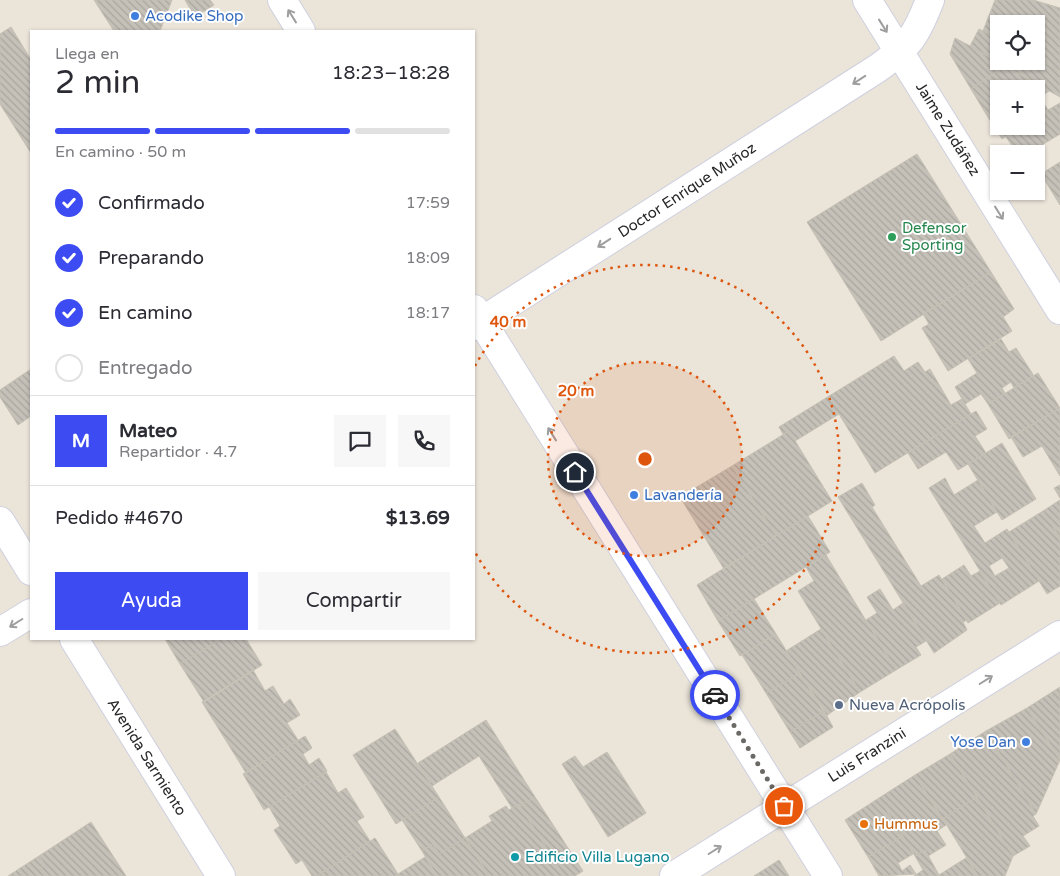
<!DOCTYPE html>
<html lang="es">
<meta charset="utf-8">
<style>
body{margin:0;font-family:"Varela Round",sans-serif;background:#f7f7f7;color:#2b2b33;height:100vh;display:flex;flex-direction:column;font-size:19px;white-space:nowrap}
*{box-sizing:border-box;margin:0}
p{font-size:16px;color:#7c7c81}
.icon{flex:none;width:28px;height:28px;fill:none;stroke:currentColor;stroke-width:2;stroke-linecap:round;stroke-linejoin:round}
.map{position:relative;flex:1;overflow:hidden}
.side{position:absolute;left:30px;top:30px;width:445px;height:610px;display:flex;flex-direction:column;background:#fff;border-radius:0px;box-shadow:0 1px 4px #0004}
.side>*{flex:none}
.buttons{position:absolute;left:990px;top:15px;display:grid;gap:10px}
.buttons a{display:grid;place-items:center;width:55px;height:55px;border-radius:0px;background:#fff;box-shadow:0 1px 4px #0004;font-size:25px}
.pin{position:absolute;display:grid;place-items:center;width:42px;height:42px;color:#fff;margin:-21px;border:2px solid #fff;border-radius:50%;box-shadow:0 1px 5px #0007}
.courier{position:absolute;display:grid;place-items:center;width:50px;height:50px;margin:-25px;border:4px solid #3d4cf2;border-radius:50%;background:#fff;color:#222;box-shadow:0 1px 6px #0007}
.headline em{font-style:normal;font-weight:600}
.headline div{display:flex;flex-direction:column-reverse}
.headline{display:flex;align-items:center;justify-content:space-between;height:85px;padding:0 25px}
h1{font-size:32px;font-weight:600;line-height:38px}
.bar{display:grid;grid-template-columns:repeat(4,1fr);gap:8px 5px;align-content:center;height:60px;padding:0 25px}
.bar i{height:6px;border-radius:4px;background:#e1e1e2}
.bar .on{background:#3d4cf2}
.bar p{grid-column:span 4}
.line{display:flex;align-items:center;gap:12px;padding:0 25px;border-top:1px solid #e1e1e2}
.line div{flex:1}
.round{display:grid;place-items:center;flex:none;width:52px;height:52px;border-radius:0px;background:#f7f7f7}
ol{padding:0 25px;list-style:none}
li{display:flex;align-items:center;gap:15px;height:55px}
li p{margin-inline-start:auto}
li .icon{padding:5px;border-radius:50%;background:#3d4cf2;color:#fff;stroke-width:4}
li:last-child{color:#7c7c81}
li i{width:28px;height:28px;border:2px solid #e1e1e2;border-radius:50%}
.button{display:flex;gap:10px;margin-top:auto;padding:10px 25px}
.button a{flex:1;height:58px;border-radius:0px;background:#3d4cf2;color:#fff;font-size:20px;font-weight:600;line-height:58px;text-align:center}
.button a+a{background:#f7f7f7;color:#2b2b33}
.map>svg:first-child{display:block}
.building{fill:url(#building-back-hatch);stroke:#c5c0b3;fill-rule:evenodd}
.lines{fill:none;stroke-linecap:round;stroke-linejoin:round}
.minor-casing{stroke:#cfd0e0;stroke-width:30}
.minor{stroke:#fff;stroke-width:28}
.oneway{stroke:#9e9e9e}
.done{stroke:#6b6965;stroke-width:5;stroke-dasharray:0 9}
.route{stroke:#3d4cf2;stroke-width:6}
.ring{fill:none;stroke:#de560d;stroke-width:2.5;stroke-dasharray:2.5 5}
.shop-dot{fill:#3f7fe0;stroke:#fff;stroke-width:2}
.leisure-dot{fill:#2e9e5b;stroke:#fff;stroke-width:2}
.service-dot{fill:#5c6f8a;stroke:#fff;stroke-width:2}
.food-dot{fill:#e8710a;stroke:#fff;stroke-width:2}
.culture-dot{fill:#0f9aa8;stroke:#fff;stroke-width:2}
.labels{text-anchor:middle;stroke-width:4;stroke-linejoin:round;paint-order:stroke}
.shop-label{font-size:15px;fill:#366cbe;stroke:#fff;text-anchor:start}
.street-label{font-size:15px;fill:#272727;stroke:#fff}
.leisure-label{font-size:15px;fill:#27864d;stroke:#fff;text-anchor:start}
.service-label{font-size:15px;fill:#4e5e75;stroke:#fff;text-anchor:start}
.food-label{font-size:15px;fill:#c56008;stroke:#fff;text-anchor:start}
.culture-label{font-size:15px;fill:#0d838f;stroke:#fff;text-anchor:start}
.centre{fill:#de560d;stroke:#fff;stroke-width:2.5}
.ring-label{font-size:15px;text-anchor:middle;font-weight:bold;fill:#de560d;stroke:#fff;stroke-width:4;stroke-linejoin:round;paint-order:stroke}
</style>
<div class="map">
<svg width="1060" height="876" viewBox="0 0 1060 876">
<defs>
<pattern id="building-back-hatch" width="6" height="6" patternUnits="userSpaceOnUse" patternTransform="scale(1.25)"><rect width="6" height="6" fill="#c5c1b9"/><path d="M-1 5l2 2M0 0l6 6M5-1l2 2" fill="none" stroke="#a9a69f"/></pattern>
</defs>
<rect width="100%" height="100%" fill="#eae4d9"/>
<path class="building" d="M94 0H172L160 31H114Z
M185 0H210L214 5 195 17Z
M995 0H1033L1060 8V71L1036 58V24H999V39L983 31Z
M11 27 31 60V153L0 104V34Z
M979 29 999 39V61H1036V58L1060 71V97L970 46Z
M955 38 970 46 1005 66 971 89 950 54Z
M1005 66 1035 83 1026 89H999V106L986 114 971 89Z
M1035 83 1049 91 1040 97 1048 110 1036 117V89H1026Z
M1060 103V134L1027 154H1018L1006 137 1022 126H1036V117Z
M999 106V126H1022L1002 139 986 114Z
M917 154 991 272 881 341 807 222Z
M1060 162V205L1041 174Z
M991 272 1014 309 1003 317 1012 331 948 371 922 328 929 324 923 314Z
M1001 339 1009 352 1016 348 1034 376 1014 388 1011 382 1002 388 1005 393 988 404 981 394 965 404 955 387 977 373 968 359Z
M894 356 904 371 918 362 925 372 930 369 951 405 962 399 971 414 875 473 839 414 795 441 789 431 783 434 779 427Z
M31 369V416L18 425 0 397V390Z
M1038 373 1060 408 1009 439 988 404Z
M1060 408V476L1042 446 1023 457 1011 437Z
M976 411 987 429 975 436 986 453 958 470 946 452 918 469 908 453Z
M789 431 832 501 776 536 732 466Z
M1002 443 1036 499 1002 520 968 464Z
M732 466 776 536 724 569 680 497Z
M945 478 954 495 978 480 997 512 974 526 985 543 1007 529 1039 581 1001 605 929 488ZM1002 558 1009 568 995 576 989 566Z
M862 483 875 505 872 507 921 586 939 575 967 620 963 622 967 630 934 653 838 497Z
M1060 485V498L1054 488Z
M1060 500V538L1043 511Z
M1043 511 1060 538V586L1047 594 1009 532Z
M808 516 830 552 718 621 697 585Z
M826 555 896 670 860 692 798 591 814 581 806 567Z
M964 565 971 576 980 571 1000 603 968 623 942 579Z
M880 589 893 610 903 603 926 641 916 647 921 655 896 670 866 620 877 613 867 597Z
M754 599 776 634 740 656 718 621Z
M821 629 860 692 826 716 786 651Z
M776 634 800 673 766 693 742 655Z
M165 639H221L180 664Z
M221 639H246L262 665 204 702 180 664Z
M253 670 265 691 273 686 284 704 290 699 300 715 287 723 298 740 246 773 202 702Z
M800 673 824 711 790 732 766 693Z
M1060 687V760L1027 708Z
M1027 708 1060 760 1036 814 986 731Z
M824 711 833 727 800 748 790 732Z
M486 720 535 797 520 806 519 804 512 808 479 756 432 786 418 763Z
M395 729 439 797 396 824 353 755Z
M986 731 1036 814 1033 816 1039 826 1023 836 1030 846 1013 856 950 754Z
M305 736 312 748 303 754 309 765 319 758 327 771 264 810 243 774Z
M607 752 646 813 608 837 562 764 575 756 583 767Z
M950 754 977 797 943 819 915 775Z
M326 772 338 793 346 788 364 817 357 821 370 841 317 876H312L302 860 296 864 274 830 280 826 269 807Z
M915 775 946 825 937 831 946 845 928 856 925 850 915 856 879 798Z
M439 797 465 838 439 854 433 844 422 851 402 820Z
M535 797 583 871 575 876H564L520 806Z
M977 797 1013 856 1005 876H978L943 819Z
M879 798 903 836 868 857 845 820Z
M519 804 520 806 564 876H489L465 838 492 821 489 816 506 806 509 810Z
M91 822 126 876H45L40 868 45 865 39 856Z
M903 836 913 854 898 863 902 871 910 865 916 874 879 876 868 857Z
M375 838 398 874 395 876H317Z
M465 838 489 876H437L422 851 433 844 439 854Z
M925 850 939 875 966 858 978 876H914L923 870 915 856Z
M39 856 45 865 40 868 45 876H8Z
M425 857 437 876H395L398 874Z
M779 860 789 876H754Z"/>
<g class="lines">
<g class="minor-casing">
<path id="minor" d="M282 0 301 31
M867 0 1060 310
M474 309 828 876
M474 326 878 68C910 45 916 36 930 0
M0 521 31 571
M0 632 31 613
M74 639 221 876
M674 876 1060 635"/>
</g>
<use href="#minor" class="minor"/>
</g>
<defs><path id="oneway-shaft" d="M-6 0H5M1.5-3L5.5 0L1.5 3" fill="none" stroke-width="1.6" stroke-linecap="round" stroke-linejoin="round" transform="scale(1.25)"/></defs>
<g class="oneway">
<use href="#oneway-shaft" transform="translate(292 16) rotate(-122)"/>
<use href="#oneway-shaft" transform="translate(883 26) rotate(58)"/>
<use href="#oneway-shaft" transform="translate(859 80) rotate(147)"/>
<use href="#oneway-shaft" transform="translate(999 213) rotate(58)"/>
<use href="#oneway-shaft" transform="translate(604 243) rotate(147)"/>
<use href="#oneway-shaft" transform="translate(552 434) rotate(-122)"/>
<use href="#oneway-shaft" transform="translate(16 623) rotate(148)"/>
<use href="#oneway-shaft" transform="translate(986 680) rotate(-32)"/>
<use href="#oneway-shaft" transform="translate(715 850) rotate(-32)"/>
</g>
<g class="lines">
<path class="done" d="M715 695 784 806"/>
<path class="route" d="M575 472 715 695"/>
</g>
<circle cx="645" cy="459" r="97" fill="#de560d" fill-opacity=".12"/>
<g class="ring">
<circle cx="645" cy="459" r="97"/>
<path d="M475 366A194 194 0 1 1 475 552"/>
</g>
<g class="shop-dot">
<circle cx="135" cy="16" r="5"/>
<circle cx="634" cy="495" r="5"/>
<circle cx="1026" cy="742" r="5"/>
</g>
<circle class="leisure-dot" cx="892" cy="237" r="5"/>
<circle class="service-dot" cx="839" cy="705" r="5"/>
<circle class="food-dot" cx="864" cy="824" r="5"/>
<circle class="culture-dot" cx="515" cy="857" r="5"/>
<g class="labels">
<g class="shop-label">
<text x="145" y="21">Acodike Shop</text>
<text x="644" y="500">Lavandería</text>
<text x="1016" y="747" text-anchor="end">Yose Dan</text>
</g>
<g class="street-label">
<text transform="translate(948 129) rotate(58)" y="5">Jaime Zudáñez</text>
<text transform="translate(687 190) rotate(-33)" y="5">Doctor Enrique Muñoz</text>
<text transform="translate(867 755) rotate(-32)" y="5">Luis Franzini</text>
<text transform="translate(147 757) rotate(58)" y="5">Avenida Sarmiento</text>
</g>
<g class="leisure-label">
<text x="902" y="233">Defensor<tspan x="902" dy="17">Sporting</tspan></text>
</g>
<g class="service-label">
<text x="849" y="710">Nueva Acrópolis</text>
</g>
<g class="food-label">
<text x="874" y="829">Hummus</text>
</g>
<g class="culture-label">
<text x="525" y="862">Edificio Villa Lugano</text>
</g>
</g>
<circle cx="645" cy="459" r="8" class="centre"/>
<g class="ring-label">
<text x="508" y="327">40 m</text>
<text x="576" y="396">20 m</text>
</g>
</svg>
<div class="buttons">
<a><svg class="icon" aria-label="locate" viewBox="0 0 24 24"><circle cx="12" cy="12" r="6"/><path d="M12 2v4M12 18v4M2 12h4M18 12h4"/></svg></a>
<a>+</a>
<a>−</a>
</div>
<div class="pin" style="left:784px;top:806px;background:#ea580c"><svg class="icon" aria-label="bag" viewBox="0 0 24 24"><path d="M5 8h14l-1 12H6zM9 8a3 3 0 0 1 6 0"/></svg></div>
<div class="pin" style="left:575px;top:472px;background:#1f2937"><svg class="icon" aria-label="home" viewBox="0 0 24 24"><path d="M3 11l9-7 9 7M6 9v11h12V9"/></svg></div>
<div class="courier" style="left:715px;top:695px"><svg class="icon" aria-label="car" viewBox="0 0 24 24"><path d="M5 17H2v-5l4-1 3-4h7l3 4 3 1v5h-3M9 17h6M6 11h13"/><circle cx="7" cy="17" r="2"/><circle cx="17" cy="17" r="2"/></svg></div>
<section class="side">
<div class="headline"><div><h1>2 min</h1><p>Llega en</p></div><em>18:23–18:28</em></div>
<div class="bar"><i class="on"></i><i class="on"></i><i class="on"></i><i></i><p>En camino · 50 m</p></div>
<ol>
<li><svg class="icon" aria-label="check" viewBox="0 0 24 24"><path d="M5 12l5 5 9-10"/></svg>Confirmado<p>17:59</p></li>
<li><svg class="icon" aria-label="check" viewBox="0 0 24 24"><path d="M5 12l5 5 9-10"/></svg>Preparando<p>18:09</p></li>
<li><svg class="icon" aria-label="check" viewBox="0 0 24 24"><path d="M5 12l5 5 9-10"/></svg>En camino<p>18:17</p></li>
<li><i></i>Entregado</li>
</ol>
<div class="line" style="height:90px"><b class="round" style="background:#3d4cf2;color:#fff">M</b><div><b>Mateo</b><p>Repartidor · 4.7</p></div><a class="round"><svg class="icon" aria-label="chat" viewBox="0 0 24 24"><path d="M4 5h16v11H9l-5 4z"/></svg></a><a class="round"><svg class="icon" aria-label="phone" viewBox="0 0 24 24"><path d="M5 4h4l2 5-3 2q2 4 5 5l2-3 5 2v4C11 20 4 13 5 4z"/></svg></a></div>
<div class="line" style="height:65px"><div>Pedido #4670</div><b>$13.69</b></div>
<div class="button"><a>Ayuda</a><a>Compartir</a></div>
</section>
</div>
